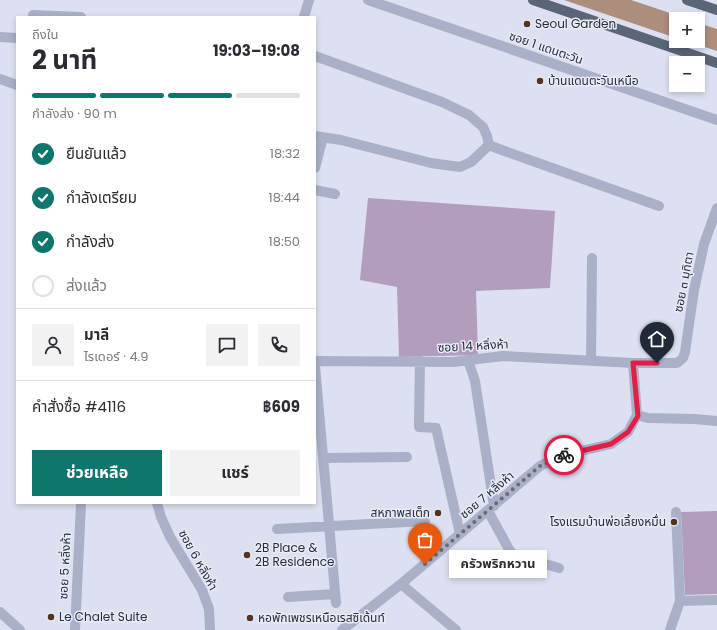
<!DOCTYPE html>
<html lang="th">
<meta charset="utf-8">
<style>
body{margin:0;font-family:Poppins,"Noto Sans Thai",sans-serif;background:#f2f2f3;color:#2b2b33;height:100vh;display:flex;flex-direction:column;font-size:15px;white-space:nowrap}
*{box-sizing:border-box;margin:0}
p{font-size:13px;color:#7c7c81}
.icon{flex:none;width:22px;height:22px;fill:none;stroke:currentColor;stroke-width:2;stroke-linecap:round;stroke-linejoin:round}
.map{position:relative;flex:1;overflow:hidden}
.panel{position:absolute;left:16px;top:16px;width:300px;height:488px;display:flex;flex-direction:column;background:#fff;border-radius:0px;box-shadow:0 2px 6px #0003}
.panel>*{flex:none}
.controls{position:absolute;left:669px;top:12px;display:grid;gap:8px}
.controls a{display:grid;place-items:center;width:36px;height:36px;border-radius:0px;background:#fff;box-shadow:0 2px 6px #0003;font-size:20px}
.pin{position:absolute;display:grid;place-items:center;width:34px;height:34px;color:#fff;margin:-41px -17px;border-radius:50% 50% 50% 0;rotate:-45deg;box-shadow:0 0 4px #0007}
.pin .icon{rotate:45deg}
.courier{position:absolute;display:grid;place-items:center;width:40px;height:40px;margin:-20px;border:3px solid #e11d48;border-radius:50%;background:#fff;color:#222;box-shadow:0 1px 5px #0007}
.bubble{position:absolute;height:28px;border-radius:0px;background:#fff;box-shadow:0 2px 6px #0003;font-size:13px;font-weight:700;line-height:28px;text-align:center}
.headline em{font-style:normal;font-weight:700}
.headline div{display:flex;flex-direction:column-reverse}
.headline{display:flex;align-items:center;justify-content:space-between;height:68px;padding:0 16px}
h1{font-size:26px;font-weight:700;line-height:30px}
.bar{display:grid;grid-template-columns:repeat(4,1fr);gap:6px 4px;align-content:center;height:48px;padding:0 16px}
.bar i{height:5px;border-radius:3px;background:#e1e1e2}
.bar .selected{background:#0f766e}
.bar p{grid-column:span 4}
.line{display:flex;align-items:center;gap:10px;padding:0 16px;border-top:1px solid #e1e1e2}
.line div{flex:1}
.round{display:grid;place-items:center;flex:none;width:42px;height:42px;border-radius:0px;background:#f2f2f3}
ol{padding:0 16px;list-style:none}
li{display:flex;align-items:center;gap:12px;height:44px}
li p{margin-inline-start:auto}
li .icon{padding:4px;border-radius:50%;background:#0f766e;color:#fff;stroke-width:4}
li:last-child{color:#7c7c81}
li i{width:22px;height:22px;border:2px solid #e1e1e2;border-radius:50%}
.button{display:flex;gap:8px;margin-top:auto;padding:8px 16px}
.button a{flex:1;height:46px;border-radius:0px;background:#0f766e;color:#fff;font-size:16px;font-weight:700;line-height:46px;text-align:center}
.button a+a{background:#f2f2f3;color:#2b2b33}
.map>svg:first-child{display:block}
.green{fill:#b29dbf}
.water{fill:#ad8d7c}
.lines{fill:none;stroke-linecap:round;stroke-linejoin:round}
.street{stroke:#a9b0c8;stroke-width:10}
.primary{stroke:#5a6577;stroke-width:10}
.done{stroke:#676c77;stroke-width:4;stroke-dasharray:0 7.2}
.route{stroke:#e11d48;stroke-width:5}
.poi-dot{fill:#553320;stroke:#e8ebf9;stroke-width:1.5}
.labels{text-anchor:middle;stroke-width:3;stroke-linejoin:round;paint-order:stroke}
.poi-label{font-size:12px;fill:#282d36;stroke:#e8ebf9;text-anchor:start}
.street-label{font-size:12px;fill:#282d36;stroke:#e8ebf9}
</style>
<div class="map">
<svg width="717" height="630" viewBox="0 0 717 630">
<rect width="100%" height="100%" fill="#dce0f1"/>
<path class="green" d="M368 198 555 211 550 288 476 291 478 355 399 357 397 287 360 280Z
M717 511V594L685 595 681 512Z"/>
<path class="water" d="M564 0H631L688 19H676V38Z
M698 23 717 29V51L686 41H698Z"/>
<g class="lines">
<path class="street" d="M368 0 717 120
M33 17V15L81 17
M304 17 309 0
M0 37 17 38
M315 56 442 102 469 115 483 127 487 136 489 145
M0 79 17 85
M315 136 341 140 431 163 460 167 471 162 489 145
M489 145 499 149 659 206
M315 168 323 137
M315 190 335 194
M468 360 475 381 494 506
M315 361 453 362 503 356 633 363H677L683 358 685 352 694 290 704 244 717 208
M420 361 419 427 436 428 460 534
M591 361 592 258
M633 363 637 415 648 418 694 419 717 421
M315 366 336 603
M323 458 407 457
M157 503 161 517 170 537 202 590 209 609 210 630
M488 511 510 551 514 555 559 568
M277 529 425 521
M401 584 456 630
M288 597 335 594
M680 601 717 600
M0 612 20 630
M75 630 81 504
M342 630 401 584 540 466 560 456 611 444 628 432 637 415
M670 630 680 601 676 512"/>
<path class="primary" d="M533 0 717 63
M687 0 717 10"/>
</g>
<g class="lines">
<path class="done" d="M425 564 540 466 564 455"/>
<path class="route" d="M564 455 611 444 628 432 638 416 633 363H657"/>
</g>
<g class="poi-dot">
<circle cx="527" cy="24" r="4"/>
<circle cx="540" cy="81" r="4"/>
<circle cx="438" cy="513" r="4"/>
<circle cx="674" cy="522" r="4"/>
<circle cx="247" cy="555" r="4"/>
<circle cx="51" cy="617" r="4"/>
<circle cx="250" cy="618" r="4"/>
</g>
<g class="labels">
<g class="poi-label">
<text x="535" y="28">Seoul Garden</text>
<text x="548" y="85">บ้านแดนตะวันเหนือ</text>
<text x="430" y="517" text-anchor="end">สหภาพสเต็ก</text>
<text x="666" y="526" text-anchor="end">โรงแรมบ้านพ่อเลี้ยงหมื่น</text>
<text x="255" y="552">2B Place &amp;<tspan x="255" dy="14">2B Residence</tspan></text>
<text x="59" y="621">Le Chalet Suite</text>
<text x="258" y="622">หอพักเพชรเหนือเรสซิเด้นท์</text>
</g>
<g class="street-label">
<text transform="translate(546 48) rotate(19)" y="4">ซอย 1 แดนตะวัน</text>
<text transform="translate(684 282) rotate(-79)" y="4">ซอย ๓ มุทิตา</text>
<text transform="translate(473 346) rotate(-3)" y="4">ซอย 14 หลิ่งห้า</text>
<text transform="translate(487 495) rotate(-40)" y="4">ซอย 7 หลิ่งห้า</text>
<text transform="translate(198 560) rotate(61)" y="4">ซอย 6 หลิ่งห้า</text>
<text transform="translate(65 566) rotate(-87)" y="4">ซอย 5 หลิ่งห้า</text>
</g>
</g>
</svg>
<div class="controls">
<a>+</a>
<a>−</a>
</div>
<div class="pin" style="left:425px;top:564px;background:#ea580c"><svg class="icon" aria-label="bag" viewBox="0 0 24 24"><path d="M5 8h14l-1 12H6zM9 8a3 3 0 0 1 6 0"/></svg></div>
<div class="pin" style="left:657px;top:363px;background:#1f2937"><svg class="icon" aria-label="home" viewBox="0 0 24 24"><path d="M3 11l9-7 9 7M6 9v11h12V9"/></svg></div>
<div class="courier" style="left:564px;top:455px"><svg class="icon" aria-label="bike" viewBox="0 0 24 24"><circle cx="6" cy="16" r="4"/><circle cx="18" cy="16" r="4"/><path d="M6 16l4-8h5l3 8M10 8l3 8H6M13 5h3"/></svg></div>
<div class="bubble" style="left:449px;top:550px;width:98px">ครัวพริกหวาน</div>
<section class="panel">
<div class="headline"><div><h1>2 นาที</h1><p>ถึงใน</p></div><em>19:03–19:08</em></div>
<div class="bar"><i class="selected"></i><i class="selected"></i><i class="selected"></i><i></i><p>กำลังส่ง · 90 m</p></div>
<ol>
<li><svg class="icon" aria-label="check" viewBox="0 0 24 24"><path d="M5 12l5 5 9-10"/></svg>ยืนยันแล้ว<p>18:32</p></li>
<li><svg class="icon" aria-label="check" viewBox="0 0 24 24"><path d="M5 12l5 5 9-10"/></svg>กำลังเตรียม<p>18:44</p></li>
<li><svg class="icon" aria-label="check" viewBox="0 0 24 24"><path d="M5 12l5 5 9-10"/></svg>กำลังส่ง<p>18:50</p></li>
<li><i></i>ส่งแล้ว</li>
</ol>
<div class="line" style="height:72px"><a class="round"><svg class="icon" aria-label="person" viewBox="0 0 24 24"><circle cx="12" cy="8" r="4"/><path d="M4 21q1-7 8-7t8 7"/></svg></a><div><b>มาลี</b><p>ไรเดอร์ · 4.9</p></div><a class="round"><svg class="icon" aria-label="chat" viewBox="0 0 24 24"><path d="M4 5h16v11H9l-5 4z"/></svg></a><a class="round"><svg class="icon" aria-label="phone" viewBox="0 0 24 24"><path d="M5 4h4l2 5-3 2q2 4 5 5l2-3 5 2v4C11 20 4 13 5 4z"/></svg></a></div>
<div class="line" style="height:52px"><div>คำสั่งซื้อ #4116</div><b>฿609</b></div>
<div class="button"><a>ช่วยเหลือ</a><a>แชร์</a></div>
</section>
</div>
